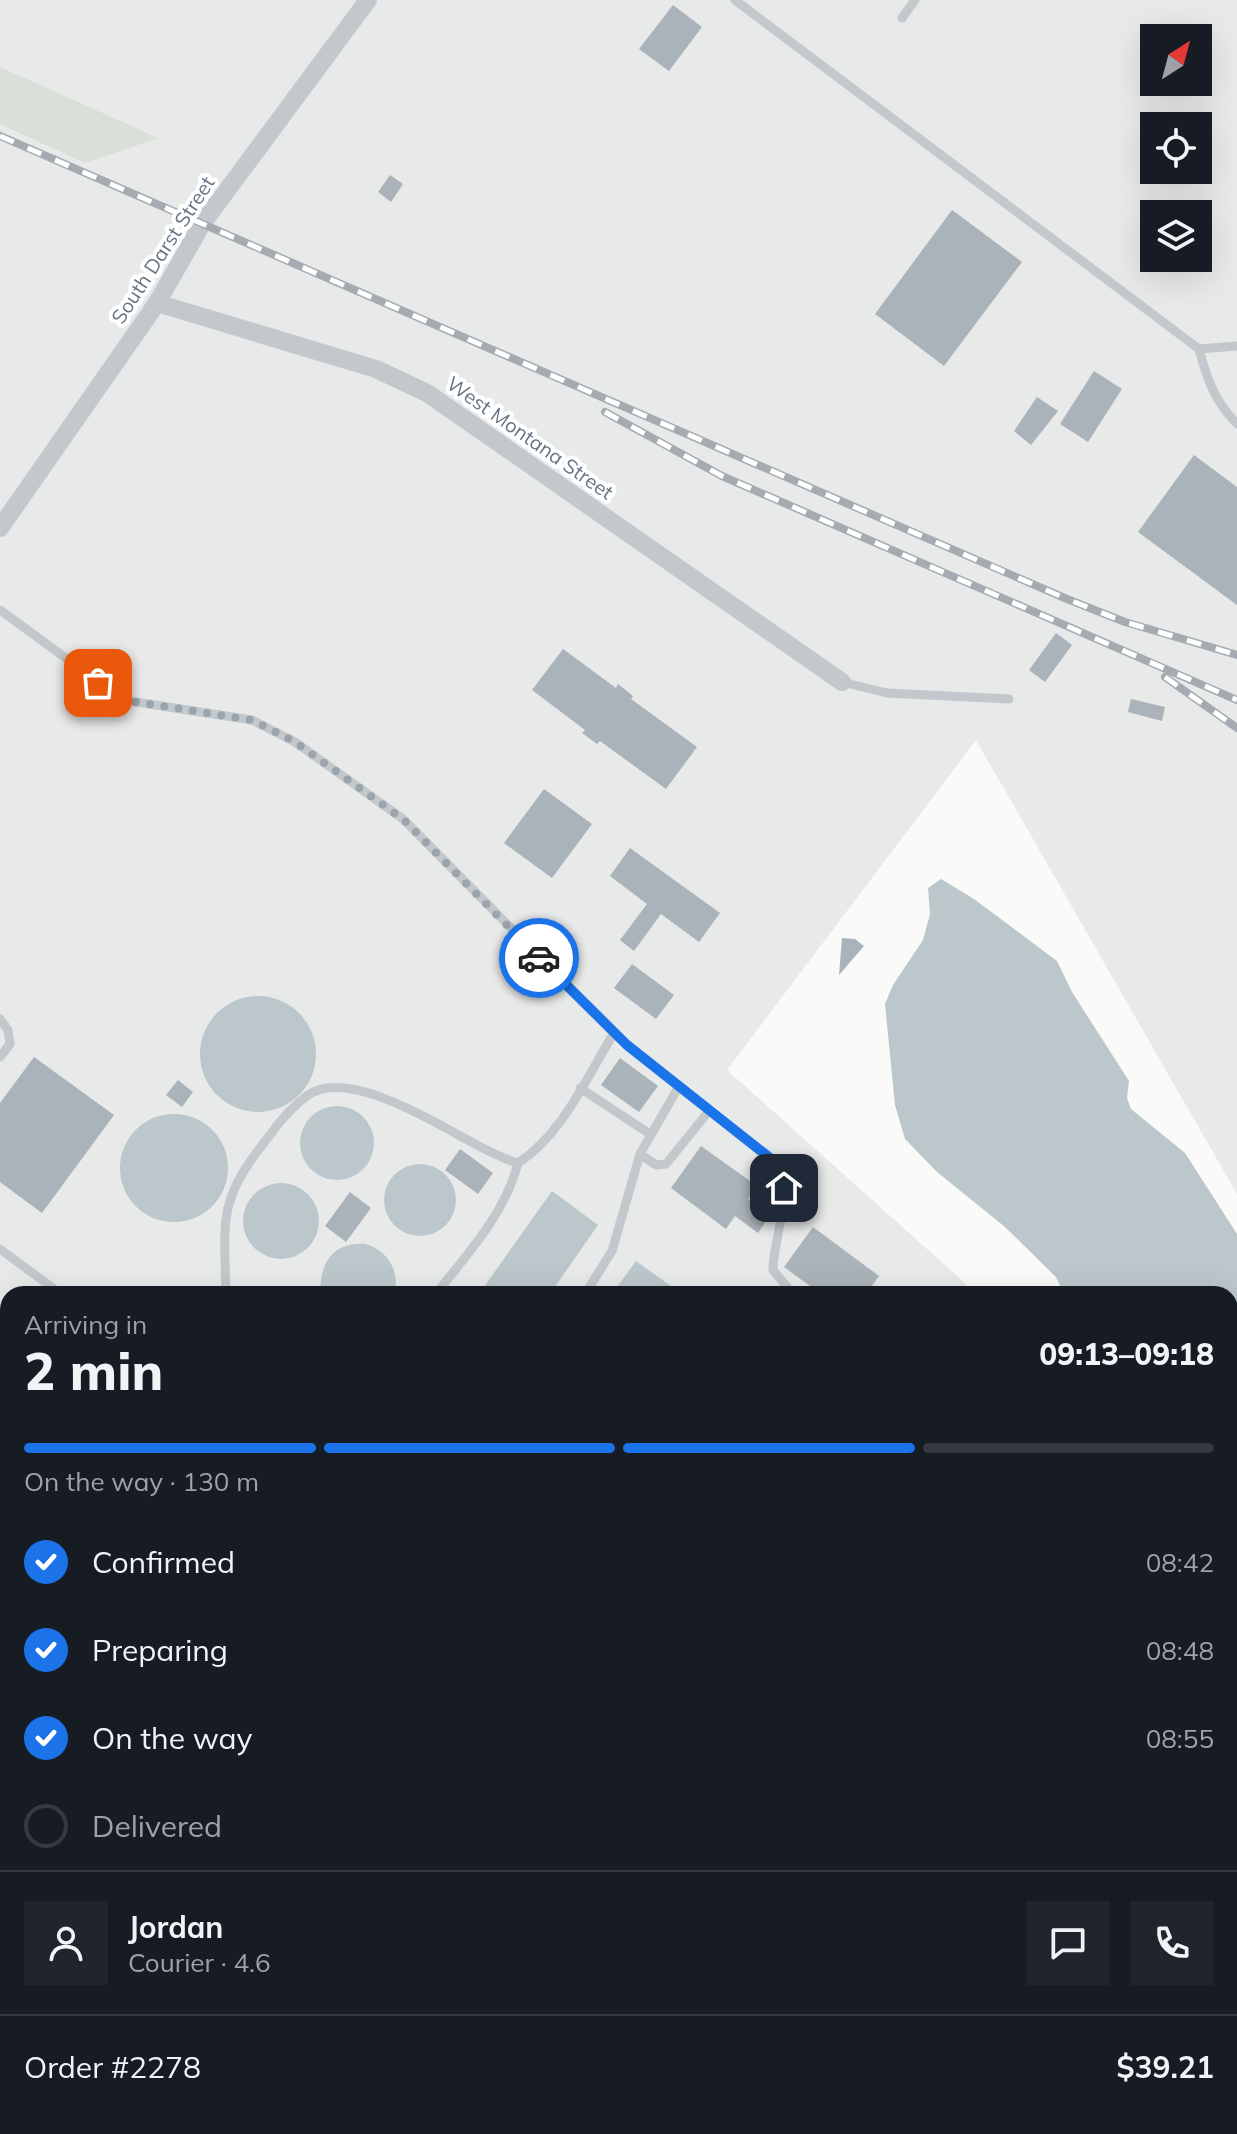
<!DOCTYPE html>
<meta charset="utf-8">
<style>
body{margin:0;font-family:Mulish,sans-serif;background:#20242c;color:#f1f3f6;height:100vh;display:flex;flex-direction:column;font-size:30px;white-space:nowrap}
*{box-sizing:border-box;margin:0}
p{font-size:26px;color:#9ea1a6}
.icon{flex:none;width:44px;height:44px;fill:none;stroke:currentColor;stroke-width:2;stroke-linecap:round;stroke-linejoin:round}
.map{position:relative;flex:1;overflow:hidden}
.sheet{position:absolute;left:0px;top:1286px;width:1238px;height:848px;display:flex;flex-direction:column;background:#171b24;border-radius:24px 24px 0 0;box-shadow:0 8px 32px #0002}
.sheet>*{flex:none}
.needle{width:52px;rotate:36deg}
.fabs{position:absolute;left:1140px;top:24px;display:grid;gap:16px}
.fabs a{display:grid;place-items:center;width:72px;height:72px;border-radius:0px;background:#171b24;box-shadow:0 8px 32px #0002;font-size:40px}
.pin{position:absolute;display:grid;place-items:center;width:68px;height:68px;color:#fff;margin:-34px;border-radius:16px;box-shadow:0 4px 12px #0006}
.courier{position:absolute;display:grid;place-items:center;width:80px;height:80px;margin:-40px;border:6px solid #1a73e8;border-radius:50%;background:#fff;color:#222;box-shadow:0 2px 10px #0007}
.head em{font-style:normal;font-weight:800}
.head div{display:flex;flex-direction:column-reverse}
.head{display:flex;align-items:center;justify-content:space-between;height:136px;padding:0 24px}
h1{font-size:52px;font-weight:800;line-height:60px}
.bar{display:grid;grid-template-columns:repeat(4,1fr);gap:12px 8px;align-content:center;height:96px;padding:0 24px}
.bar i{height:10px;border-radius:6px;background:#363941}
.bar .selected{background:#1a73e8}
.bar p{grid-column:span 4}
.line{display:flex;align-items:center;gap:20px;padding:0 24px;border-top:2px solid #363941}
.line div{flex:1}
.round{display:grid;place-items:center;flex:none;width:84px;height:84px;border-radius:0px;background:#20242c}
ol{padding:0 24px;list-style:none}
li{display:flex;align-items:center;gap:24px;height:88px}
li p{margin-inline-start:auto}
li .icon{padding:8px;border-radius:50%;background:#1a73e8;color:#fff;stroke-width:4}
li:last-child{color:#9ea1a6}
li i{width:44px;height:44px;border:4px solid #363941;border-radius:50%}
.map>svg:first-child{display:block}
.built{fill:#e8e9e9;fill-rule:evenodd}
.green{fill:#dadfd7}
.water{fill:#bcc7cc}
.building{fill:#aab3b9}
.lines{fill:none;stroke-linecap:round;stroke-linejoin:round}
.service{stroke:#c3c8cc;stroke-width:9}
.minor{stroke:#c3c8cc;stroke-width:18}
.rail-casing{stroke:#a4abb1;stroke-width:8}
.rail{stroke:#fff;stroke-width:5;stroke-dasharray:15;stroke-linecap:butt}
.done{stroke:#99a4ac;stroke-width:8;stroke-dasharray:0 14.4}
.route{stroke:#1a73e8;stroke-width:10}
.labels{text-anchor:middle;stroke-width:8;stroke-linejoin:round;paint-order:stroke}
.street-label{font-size:20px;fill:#657583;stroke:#fff}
</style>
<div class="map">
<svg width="1237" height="2134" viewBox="0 0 1237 2134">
<rect width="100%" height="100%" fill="#fafaf8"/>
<path class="built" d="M0 0H1237V1194L976 740 727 1070 965 1283 973 1294H8V2126H389L382 2134H0ZM1154 38H1198V82H1154ZM1154 126H1198V170H1154ZM1154 214H1198V258H1154Z"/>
<path class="green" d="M0 67 158 138 85 163 0 124Z"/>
<path class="water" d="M941 879 974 899 1057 961 1072 992 1129 1081 1127 1098 1131 1109 1185 1153 1237 1234V2134H676L682 2126H1230V1294H1064L1056 1277 1005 1227 937 1172 905 1139 895 1105 885 1004 893 985 923 940 930 914 928 888Z
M200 1054a58 58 0 1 1 116 0a58 58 0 1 1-116 0Z
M300 1143a37 37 0 1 1 74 0a37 37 0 1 1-74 0Z
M120 1168a54 54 0 1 1 108 0a54 54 0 1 1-108 0Z
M384 1200a36 36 0 1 1 72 0a36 36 0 1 1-72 0Z
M243 1221a38 38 0 1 1 76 0a38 38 0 1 1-76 0Z
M552 1191 598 1225 550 1294H479Z
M366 1244C389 1252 399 1270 395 1294H320C320 1263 332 1242 366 1244Z
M636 1261 682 1294H612Z
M0 1328 8 1334V1394L0 1388Z
M0 1448 8 1453V1725L0 1737Z
M0 1905 8 1911V2126H240L234 2134H0Z"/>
<path class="building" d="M673 5 702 27 669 71 639 49Z
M390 175 403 184 391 202 378 192Z
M952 210 1022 262 944 366 875 314Z
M1094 371 1122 389 1088 442 1060 424Z
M1037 397 1058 411 1031 445 1014 431Z
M1194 455 1237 487V605L1138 532Z
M1056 633 1072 645 1045 682 1029 670Z
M563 649 616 688 618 684 633 696 631 699 697 747 666 789 600 741 597 744 582 733 585 730 532 690Z
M1131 699 1165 707 1162 721 1128 712Z
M544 789 592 824 552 878 504 843Z
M630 848 720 913 699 942 661 914 634 951 620 940 647 904 610 876Z
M842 938 855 939 864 946 839 975Z
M632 964 674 995 656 1019 614 988Z
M34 1057 114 1115 42 1213 0 1182V1103Z
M620 1058 658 1086 639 1112 601 1085Z
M178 1080 193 1092 182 1107 166 1095Z
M701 1146 757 1186 748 1199 770 1215 758 1233 735 1216 726 1229 671 1188Z
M460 1149 493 1173 478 1194 445 1170Z
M350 1192 371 1208 346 1242 325 1226Z
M813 1227 879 1276 866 1294H821L784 1267Z"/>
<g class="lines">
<path class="service" d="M735 0 1199 349C1207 380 1215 401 1237 424
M902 18 915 0
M1199 349 1237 346
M0 610 123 700 252 720 295 742 403 819 627 1045 770 1158C797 1194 774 1230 773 1270L793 1294
M842 682 887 693 1009 699
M0 1019 8 1030 10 1044 0 1057
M580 1088 650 1134
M640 1154 656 1165 666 1164 709 1111
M0 1249 61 1294
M226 1294C224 1215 218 1200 270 1135 280 1121 294 1105 308 1095 359 1061 469 1150 518 1163 563 1134 586 1078 614 1033
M436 1294C468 1253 505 1214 518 1163
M585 1294 612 1251 640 1154 678 1088"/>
<path class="minor" d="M157 303 376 369 427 393 842 682
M0 528 157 303 202 224 368 0"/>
<g class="rail-casing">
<path id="rail" d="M0 136 1067 599 1125 622 1237 655
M605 412 722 476 1237 700
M1165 677 1237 728"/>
</g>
<use href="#rail" class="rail"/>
</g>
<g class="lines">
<path class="done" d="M98 683 123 700 252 720 295 742 403 819 539 958"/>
<path class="route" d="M539 958 627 1045 770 1158 779 1170 784 1188"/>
</g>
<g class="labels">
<g class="street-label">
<text transform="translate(163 250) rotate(-57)" y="7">South Darst Street</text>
<text transform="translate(530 438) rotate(35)" y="7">West Montana Street</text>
</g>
</g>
</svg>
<div class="fabs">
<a><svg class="needle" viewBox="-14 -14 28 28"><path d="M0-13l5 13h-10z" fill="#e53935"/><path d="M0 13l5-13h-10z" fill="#9ea1a6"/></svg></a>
<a><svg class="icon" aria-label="locate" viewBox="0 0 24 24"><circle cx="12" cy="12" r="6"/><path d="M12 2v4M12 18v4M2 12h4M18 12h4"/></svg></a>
<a><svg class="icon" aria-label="layers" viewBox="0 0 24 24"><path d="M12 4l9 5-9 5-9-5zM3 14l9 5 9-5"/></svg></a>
</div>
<div class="pin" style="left:98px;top:683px;background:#ea580c"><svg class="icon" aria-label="bag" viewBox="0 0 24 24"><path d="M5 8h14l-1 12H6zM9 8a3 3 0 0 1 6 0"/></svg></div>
<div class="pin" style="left:784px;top:1188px;background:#1f2937"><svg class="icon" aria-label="home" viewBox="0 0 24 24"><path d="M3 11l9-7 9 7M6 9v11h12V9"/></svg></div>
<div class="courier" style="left:539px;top:958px"><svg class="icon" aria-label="car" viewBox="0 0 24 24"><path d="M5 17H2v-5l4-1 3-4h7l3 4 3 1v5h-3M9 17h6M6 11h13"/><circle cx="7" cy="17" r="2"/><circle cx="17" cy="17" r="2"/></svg></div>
<section class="sheet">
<div class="head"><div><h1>2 min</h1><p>Arriving in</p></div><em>09:13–09:18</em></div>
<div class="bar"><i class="selected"></i><i class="selected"></i><i class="selected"></i><i></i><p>On the way · 130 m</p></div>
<ol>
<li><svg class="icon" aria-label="check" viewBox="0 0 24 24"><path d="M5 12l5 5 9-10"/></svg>Confirmed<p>08:42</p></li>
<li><svg class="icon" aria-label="check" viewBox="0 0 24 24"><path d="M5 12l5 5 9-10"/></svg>Preparing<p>08:48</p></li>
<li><svg class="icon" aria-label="check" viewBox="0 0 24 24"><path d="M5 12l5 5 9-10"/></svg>On the way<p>08:55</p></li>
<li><i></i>Delivered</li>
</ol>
<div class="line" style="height:144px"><a class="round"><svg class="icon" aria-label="person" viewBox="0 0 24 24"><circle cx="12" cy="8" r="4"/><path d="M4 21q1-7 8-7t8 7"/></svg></a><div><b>Jordan</b><p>Courier · 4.6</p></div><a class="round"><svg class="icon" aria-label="chat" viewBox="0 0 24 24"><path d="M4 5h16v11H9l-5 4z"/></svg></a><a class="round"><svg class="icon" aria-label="phone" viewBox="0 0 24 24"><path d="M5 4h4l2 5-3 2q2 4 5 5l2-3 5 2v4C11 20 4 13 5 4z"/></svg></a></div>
<div class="line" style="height:104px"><div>Order #2278</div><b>$39.21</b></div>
</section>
</div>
